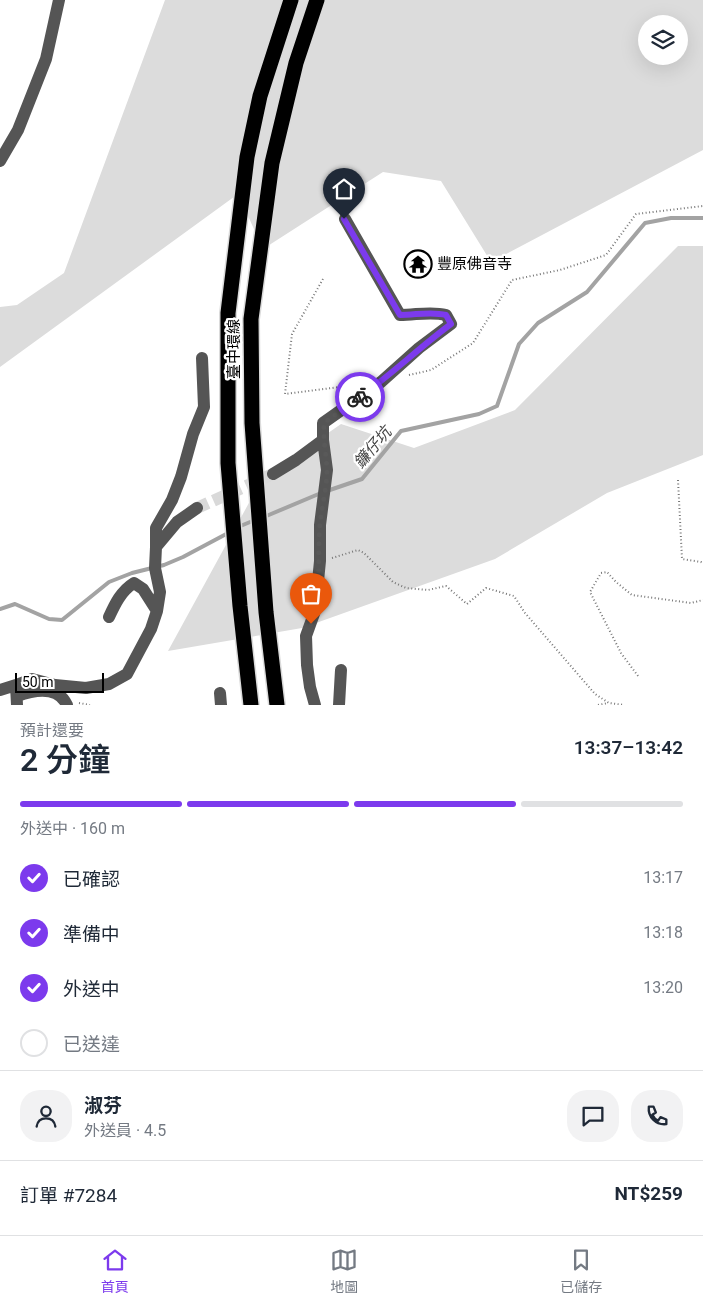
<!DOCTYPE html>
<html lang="zh-TW">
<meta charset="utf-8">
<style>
body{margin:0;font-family:Roboto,"Noto Sans TC",sans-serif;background:#f2f2f3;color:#1f2937;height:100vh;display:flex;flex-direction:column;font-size:19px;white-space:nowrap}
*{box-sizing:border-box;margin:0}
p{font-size:16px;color:#747a83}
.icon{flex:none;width:28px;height:28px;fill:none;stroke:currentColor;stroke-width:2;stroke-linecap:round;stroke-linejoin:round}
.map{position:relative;height:705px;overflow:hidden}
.drawer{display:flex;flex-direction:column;background:#fff;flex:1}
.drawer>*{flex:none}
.buttons{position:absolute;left:638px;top:15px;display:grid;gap:10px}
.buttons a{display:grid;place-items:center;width:50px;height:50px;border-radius:50%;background:#fff;box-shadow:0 5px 20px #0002;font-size:25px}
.scale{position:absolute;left:15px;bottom:12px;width:89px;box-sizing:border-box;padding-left:5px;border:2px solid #000;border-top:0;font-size:14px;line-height:18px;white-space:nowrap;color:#000;-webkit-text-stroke:4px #fff;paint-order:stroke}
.pin{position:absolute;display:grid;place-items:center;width:42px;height:42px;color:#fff;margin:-51px -21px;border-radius:50% 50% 50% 0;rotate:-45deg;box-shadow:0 0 5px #0007}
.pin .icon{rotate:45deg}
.courier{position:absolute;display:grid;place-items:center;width:50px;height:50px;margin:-25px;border:4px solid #7c3aed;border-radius:50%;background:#fff;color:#222;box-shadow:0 1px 6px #0007}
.summary em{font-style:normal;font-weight:600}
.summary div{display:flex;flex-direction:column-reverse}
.summary{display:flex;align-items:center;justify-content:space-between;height:85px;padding:0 20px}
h1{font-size:32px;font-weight:600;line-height:38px}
.bar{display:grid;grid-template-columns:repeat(4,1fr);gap:8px 5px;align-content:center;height:60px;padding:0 20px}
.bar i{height:6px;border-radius:4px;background:#e0e1e3}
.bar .active{background:#7c3aed}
.bar p{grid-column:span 4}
.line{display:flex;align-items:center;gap:12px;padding:0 20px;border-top:1px solid #e0e1e3}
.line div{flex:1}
.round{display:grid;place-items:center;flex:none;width:52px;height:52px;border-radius:20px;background:#f2f2f3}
ol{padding:0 20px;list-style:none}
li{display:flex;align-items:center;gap:15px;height:55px}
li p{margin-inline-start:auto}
li .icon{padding:5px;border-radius:50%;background:#7c3aed;color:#fff;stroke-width:4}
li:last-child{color:#747a83}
li i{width:28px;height:28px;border:2px solid #e0e1e3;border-radius:50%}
.tab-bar{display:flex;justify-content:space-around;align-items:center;height:70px;border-top:1px solid #e0e1e3;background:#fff;font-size:14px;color:#747a83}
.tab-bar a{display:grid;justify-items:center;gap:2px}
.tab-bar .active{color:#7c3aed}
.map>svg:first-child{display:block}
.green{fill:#dcdcdc;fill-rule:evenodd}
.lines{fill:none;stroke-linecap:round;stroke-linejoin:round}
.stream{stroke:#a3a3a3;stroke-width:4}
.minor-tunnel{stroke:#d9d9d9;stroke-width:12;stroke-dasharray:12 6;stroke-linecap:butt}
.highway-casing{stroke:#dbdbdb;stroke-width:18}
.path{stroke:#777;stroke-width:2;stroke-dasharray:1 2.5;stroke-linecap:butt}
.minor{stroke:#555;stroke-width:12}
.highway{stroke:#000;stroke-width:15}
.done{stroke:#595959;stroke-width:5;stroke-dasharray:0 9}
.route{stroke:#7c3aed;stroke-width:6}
.labels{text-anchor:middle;stroke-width:4.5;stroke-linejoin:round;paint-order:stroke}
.poi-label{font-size:15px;fill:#000;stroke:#fff;text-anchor:start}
.street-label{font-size:15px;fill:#000;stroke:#fff}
.water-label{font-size:16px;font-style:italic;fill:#444;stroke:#fff}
</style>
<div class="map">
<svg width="703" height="705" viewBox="0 0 703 705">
<rect width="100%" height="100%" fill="#fff"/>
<path class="green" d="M165 0H703V150L491 262 441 181 383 172 263 249 238 194 0 367V307L17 305 64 273ZM646 24H679V56H646Z
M678 246H703V455L607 493 495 559 302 628 168 651 262 479 341 424 414 448 515 410Z"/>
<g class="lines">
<path class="stream" d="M264 517 321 493 362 479 401 431 479 414 497 406 519 344 538 323 587 292 645 223 671 218H703
M238 527 255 520
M0 609 15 604 49 619 62 620 109 582 132 573 164 565 183 557 230 532"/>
<path class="minor-tunnel" d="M197 508 273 474"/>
<g class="highway-casing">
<path id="highway" d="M251 705 240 606 228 463V313L247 157 260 96 291 0
M277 705 266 612 252 423 251 319 272 163 296 63 317 0"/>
</g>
<path class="path" d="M323 279 292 334 285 394 355 385
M409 375 431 370 473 343 512 280 560 270 606 255 636 214 703 206
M678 480 682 559 701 562 703 564
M332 558 358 550 364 553 393 582 406 588 428 590 446 586 467 604 486 588 514 596 525 613 595 694 609 703 624 705
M638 676 621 653 590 592 601 573 607 572 616 582 632 595 691 603 703 600
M79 703 90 705
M598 705 608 703"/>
<path class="minor" d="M0 161 18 130 46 59 59 0
M273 474 296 460 323 440V423L381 382 419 348 451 324 446 315C431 311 416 315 400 315L345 219
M156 547V528L172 500 181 477 193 434 204 407 202 358
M109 617C115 604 121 591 134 583L143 589 157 611
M0 690 16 685
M220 693 221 705
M17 696C34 690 58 685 67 705
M17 705 16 685 32 679 55 685 86 688 109 684 127 674 151 629 157 611 160 592 155 568 156 547 177 522 197 508
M315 705 310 687 307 665 306 636 315 611 320 561V525L327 470 323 440
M339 705 341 670"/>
<use href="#highway" class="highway"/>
</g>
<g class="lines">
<path class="done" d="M311 624C322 591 317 557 320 523 322 506 327 487 327 469 326 454 323 439 324 423L360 397"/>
<path class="route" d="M344 219 400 315C416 315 431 311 446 315L451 324C420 347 392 374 360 397"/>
</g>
<defs>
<g id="temple-ring" transform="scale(1.4375)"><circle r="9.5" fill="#fff" stroke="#000" stroke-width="1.5"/><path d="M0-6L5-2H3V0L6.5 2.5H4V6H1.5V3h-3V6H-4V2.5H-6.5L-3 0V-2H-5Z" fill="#000"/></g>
</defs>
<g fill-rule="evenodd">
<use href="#temple-ring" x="418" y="264"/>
</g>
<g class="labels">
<g class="poi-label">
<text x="437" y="269">豐原佛音寺</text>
</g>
<g class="street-label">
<text transform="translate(234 349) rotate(-90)" y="5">臺中環線</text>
</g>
<g class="water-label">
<text transform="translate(372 447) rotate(-50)" y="6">鐮仔坑</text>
</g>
</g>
</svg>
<div class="buttons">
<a><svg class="icon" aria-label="layers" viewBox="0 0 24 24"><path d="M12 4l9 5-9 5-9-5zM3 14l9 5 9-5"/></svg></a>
</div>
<div class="scale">50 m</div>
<div class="pin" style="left:311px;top:624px;background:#ea580c"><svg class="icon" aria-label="bag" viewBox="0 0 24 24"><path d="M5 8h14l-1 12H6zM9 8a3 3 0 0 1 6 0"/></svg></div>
<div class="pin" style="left:344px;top:219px;background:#1f2937"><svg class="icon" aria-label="home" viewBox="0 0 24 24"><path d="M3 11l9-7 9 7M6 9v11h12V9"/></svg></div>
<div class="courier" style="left:360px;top:397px"><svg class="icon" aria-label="bike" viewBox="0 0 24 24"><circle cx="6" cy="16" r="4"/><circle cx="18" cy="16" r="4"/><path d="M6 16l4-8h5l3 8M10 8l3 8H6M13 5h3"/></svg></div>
</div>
<section class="drawer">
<div class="summary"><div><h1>2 分鐘</h1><p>預計還要</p></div><em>13:37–13:42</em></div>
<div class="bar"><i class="active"></i><i class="active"></i><i class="active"></i><i></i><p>外送中 · 160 m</p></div>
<ol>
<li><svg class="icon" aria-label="check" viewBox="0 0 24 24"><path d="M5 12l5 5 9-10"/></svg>已確認<p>13:17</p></li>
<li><svg class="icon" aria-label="check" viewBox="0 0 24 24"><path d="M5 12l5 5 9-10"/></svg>準備中<p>13:18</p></li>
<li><svg class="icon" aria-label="check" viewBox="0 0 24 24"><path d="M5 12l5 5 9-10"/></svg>外送中<p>13:20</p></li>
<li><i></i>已送達</li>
</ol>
<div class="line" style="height:90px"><a class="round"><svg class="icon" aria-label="person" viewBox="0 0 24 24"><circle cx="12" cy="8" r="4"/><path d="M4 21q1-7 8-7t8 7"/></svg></a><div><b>淑芬</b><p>外送員 · 4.5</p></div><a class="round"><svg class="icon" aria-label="chat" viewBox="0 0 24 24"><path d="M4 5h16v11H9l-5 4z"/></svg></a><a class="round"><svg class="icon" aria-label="phone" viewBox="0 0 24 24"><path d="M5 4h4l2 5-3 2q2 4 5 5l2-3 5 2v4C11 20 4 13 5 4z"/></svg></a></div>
<div class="line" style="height:65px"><div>訂單 #7284</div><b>NT$259</b></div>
</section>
<nav class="tab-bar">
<a class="active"><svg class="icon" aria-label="home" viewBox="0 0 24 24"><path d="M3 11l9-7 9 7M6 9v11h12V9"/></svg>首頁</a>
<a><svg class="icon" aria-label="map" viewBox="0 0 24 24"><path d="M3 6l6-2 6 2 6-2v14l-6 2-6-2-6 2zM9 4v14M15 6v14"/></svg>地圖</a>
<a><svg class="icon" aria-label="saved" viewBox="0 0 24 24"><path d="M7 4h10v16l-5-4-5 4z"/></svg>已儲存</a>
</nav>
